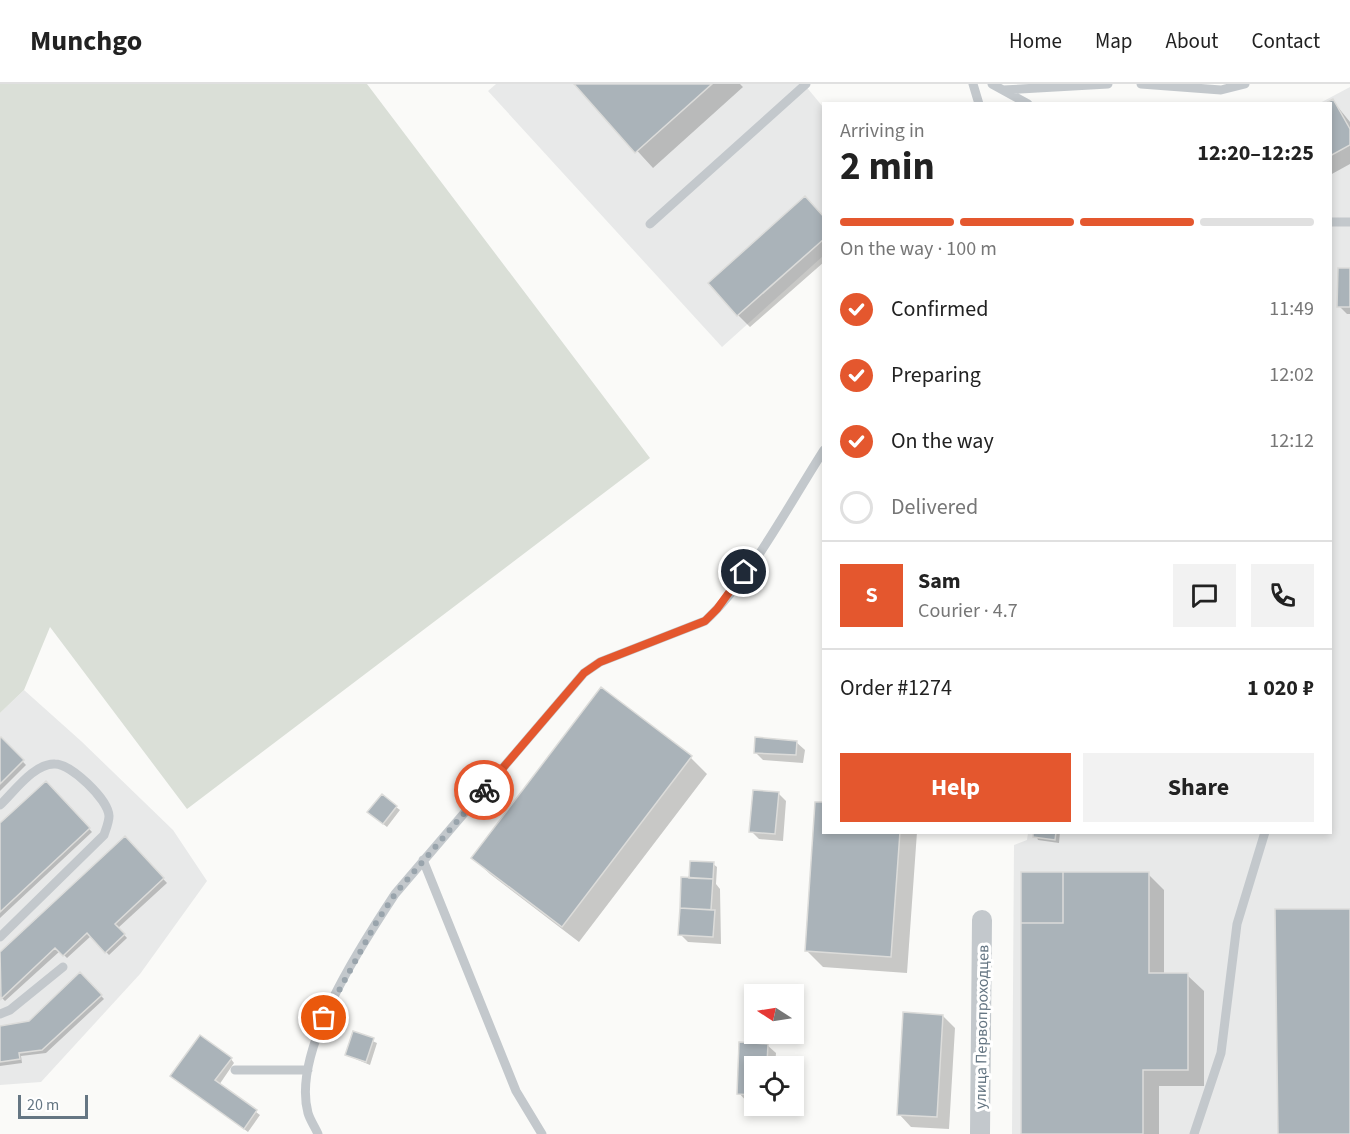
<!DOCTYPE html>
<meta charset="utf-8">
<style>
body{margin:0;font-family:"Source Sans 3",sans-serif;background:#f2f2f2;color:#222;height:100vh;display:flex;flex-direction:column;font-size:22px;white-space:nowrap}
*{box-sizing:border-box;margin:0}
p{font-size:20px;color:#767676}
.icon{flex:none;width:33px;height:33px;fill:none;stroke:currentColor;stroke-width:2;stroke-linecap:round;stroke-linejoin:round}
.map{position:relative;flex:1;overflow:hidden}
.side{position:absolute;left:822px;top:18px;width:510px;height:732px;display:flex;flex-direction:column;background:#fff;border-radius:0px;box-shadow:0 3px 9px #0003}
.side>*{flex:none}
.needle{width:39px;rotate:282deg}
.controls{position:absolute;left:744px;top:900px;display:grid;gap:12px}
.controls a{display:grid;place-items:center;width:60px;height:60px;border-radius:0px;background:#fff;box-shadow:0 3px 9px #0003;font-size:30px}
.scale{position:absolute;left:18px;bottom:15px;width:70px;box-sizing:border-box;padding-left:6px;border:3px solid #657683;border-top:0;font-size:16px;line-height:21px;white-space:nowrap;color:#657683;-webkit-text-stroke:4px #fff;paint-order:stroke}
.pin{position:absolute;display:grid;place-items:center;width:51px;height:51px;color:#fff;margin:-26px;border:3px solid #fff;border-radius:50%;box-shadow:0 2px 6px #0007}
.courier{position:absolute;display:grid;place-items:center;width:60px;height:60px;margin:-30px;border:4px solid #e4572e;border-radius:50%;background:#fff;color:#222;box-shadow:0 2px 8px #0007}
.overview em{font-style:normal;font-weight:700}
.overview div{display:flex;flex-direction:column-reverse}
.overview{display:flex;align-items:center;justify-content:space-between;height:102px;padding:0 18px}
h1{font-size:39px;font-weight:700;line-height:45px}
.bar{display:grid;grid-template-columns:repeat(4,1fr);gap:9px 6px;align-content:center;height:72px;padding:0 18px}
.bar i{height:8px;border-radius:4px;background:#e0e0e0}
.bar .selected{background:#e4572e}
.bar p{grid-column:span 4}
.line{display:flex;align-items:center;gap:15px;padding:0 18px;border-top:2px solid #e0e0e0}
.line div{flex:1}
.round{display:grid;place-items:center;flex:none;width:63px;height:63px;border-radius:0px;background:#f2f2f2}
ol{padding:0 18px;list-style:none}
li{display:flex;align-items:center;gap:18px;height:66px}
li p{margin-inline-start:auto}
li .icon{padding:6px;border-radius:50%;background:#e4572e;color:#fff;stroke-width:4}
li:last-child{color:#767676}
li i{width:33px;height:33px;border:3px solid #e0e0e0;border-radius:50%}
.cta{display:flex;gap:12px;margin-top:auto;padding:12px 18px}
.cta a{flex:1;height:69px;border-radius:0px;background:#e4572e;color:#fff;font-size:24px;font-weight:700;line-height:69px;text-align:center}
.cta a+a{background:#f2f2f2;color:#222}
header{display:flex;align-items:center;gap:36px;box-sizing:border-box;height:84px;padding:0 30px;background:#fff;border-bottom:2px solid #e0e0e0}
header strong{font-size:28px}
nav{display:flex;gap:33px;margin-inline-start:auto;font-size:21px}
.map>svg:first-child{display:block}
.built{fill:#e8e9e9}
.green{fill:#dadfd7}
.shadow{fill:#0003}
.building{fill:#aab3b9;stroke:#dcdcda;stroke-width:1.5}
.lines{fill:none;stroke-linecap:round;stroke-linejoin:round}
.lane{stroke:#c3c8cc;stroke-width:9}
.street{stroke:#c3c8cc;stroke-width:20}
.done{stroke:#99a4ac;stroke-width:6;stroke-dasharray:0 10.8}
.route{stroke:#e4572e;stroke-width:8}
.labels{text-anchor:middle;stroke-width:6;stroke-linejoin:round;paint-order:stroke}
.street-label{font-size:16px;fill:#657683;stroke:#fff}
</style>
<header>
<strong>Munchgo</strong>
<nav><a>Home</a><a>Map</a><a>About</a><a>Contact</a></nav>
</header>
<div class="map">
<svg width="1350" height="1050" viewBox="0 0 1350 1050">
<rect width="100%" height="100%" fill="#fafaf8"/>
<path class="built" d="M496 0H804L823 23V172L722 263 488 7Z
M1350 3V1050H1012L1014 761 1027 756 1028 749 1330 748V20L1320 19Z
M24 606 81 657 173 746 207 797 140 890 41 998 0 1001V629Z"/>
<path class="green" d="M0 0H367L650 374 187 725 50 543 24 606 0 629Z"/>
<path class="shadow" d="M576 0H740L743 3 653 84Z
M1333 17 1350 38V80L1330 91V20Z
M824 133V178L750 243 738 231Z
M1350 186V230H1347L1339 222Z
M1 655 26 681 0 707V656Z
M796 658 805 666 803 679 763 676 755 668Z
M691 674 707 690 579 858 490 790 473 774Z
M46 699 92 748 0 834V742Z
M778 709 786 717 783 757 759 755 751 747Z
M396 723 400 726 387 743 373 732Z
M824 748H917L907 889 823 883 806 866Z
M1035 748H1060L1059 759 1038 756Z
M125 754 167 799 118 844 127 854 109 871 91 852 67 874 60 867 5 917 0 912V870Z
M713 780 717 783 716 800 720 805 721 860 688 858 680 850 691 795Z
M1148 790 1164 806V891H1187L1204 907V1002H1159V1050H1022Z
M80 890 104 915 46 969 21 972 22 979 0 982V943L29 938Z
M943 932 955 944 949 1045 911 1043 899 1030Z
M354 949 377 959 370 981 346 971Z
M741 960 767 961 776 969 775 982H754V1018H747L739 1009Z
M231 975 234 979 219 1001 260 1031 248 1048 176 995Z"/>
<path class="building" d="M574 0H712L635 69Z
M1333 15 1350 45V61L1330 72V20H1324Z
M805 112 824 133V155L737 232 708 199Z
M1338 184H1350V223H1337Z
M601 603 692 672 562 843 471 774Z
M1 653 24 676 0 700V654Z
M755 653 797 657 796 671 754 669Z
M46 697 90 744 0 828V739Z
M753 706 779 708 775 750 749 748Z
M382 710 397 722 383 740 367 728Z
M815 718H824V748H900L891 873 805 867Z
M1033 748H1056L1055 756 1033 753Z
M125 752 164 794 115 840 125 850 105 869 87 849 63 872 55 864 1 915 0 868Z
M690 777 714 778 713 795 689 794Z
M1021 788H1063V839H1021Z
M1063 788H1149V889H1188V986H1143V1050H1021V839H1063Z
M681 793 713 795 711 826 680 824Z
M680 824 715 826 713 853 678 851Z
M1275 825H1350V1050H1278Z
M80 888 102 911 42 966 19 969 20 975 0 978V942L29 937Z
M903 928 943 931 937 1033 897 1031Z
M353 947 374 954 366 978 345 971Z
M200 951 232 974 215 996 257 1026 244 1045 170 992Z
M739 958 768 960 767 980H757L754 982V1011L737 1010Z"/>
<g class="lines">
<path class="lane" d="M973 0 979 20
M992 0 1028 20
M1141 0 1221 6 1245 0
M1003 6 1108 0
M1330 138H1350
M650 140 806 0
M0 721C14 708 34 679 55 680 71 680 108 715 109 732 109 738 106 745 104 751L0 853
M423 776 516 1007 542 1050
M0 930 10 926 63 883
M235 986H308
M318 1050C315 1043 310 1036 308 1029 291 967 362 860 395 810L584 589 600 578 705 537C749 497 791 417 824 366
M1194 1050 1221 969 1237 840 1265 748"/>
<path class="street" d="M980 1050 982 836"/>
</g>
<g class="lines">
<path class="done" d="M324 934 376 839 395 810 484 706"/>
<path class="route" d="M484 706 584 589 600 578 705 537 717 525 744 488"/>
</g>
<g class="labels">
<g class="street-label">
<text transform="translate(981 943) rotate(-89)" y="6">улица Первопроходцев</text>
</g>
</g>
</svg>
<div class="controls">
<a><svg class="needle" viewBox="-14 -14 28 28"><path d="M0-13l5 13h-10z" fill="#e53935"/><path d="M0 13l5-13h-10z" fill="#767676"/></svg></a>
<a><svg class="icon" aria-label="locate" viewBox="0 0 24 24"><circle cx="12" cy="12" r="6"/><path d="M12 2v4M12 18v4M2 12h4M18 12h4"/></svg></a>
</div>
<div class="scale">20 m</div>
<div class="pin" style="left:324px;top:934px;background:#ea580c"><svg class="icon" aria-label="bag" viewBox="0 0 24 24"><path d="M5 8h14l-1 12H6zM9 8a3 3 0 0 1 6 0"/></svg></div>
<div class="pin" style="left:744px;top:488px;background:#1f2937"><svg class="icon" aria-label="home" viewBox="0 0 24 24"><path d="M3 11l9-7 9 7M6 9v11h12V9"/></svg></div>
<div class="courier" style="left:484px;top:706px"><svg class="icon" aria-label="bike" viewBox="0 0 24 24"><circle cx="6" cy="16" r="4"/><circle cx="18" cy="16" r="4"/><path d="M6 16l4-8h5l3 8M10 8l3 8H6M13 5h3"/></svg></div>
<section class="side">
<div class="overview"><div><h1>2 min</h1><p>Arriving in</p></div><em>12:20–12:25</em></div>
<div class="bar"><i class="selected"></i><i class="selected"></i><i class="selected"></i><i></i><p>On the way · 100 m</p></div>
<ol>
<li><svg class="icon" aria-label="check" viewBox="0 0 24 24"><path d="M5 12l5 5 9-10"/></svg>Confirmed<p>11:49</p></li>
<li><svg class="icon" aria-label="check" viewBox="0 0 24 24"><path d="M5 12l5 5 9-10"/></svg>Preparing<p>12:02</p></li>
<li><svg class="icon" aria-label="check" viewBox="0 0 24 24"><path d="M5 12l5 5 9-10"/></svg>On the way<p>12:12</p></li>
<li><i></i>Delivered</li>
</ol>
<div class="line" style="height:108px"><b class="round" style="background:#e4572e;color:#fff">S</b><div><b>Sam</b><p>Courier · 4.7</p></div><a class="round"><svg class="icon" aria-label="chat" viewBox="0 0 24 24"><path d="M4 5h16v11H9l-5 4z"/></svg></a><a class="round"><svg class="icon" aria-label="phone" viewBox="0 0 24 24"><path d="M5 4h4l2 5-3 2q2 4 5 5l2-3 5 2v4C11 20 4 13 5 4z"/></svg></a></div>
<div class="line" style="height:78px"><div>Order #1274</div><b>1 020 ₽</b></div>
<div class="cta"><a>Help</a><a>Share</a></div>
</section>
</div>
